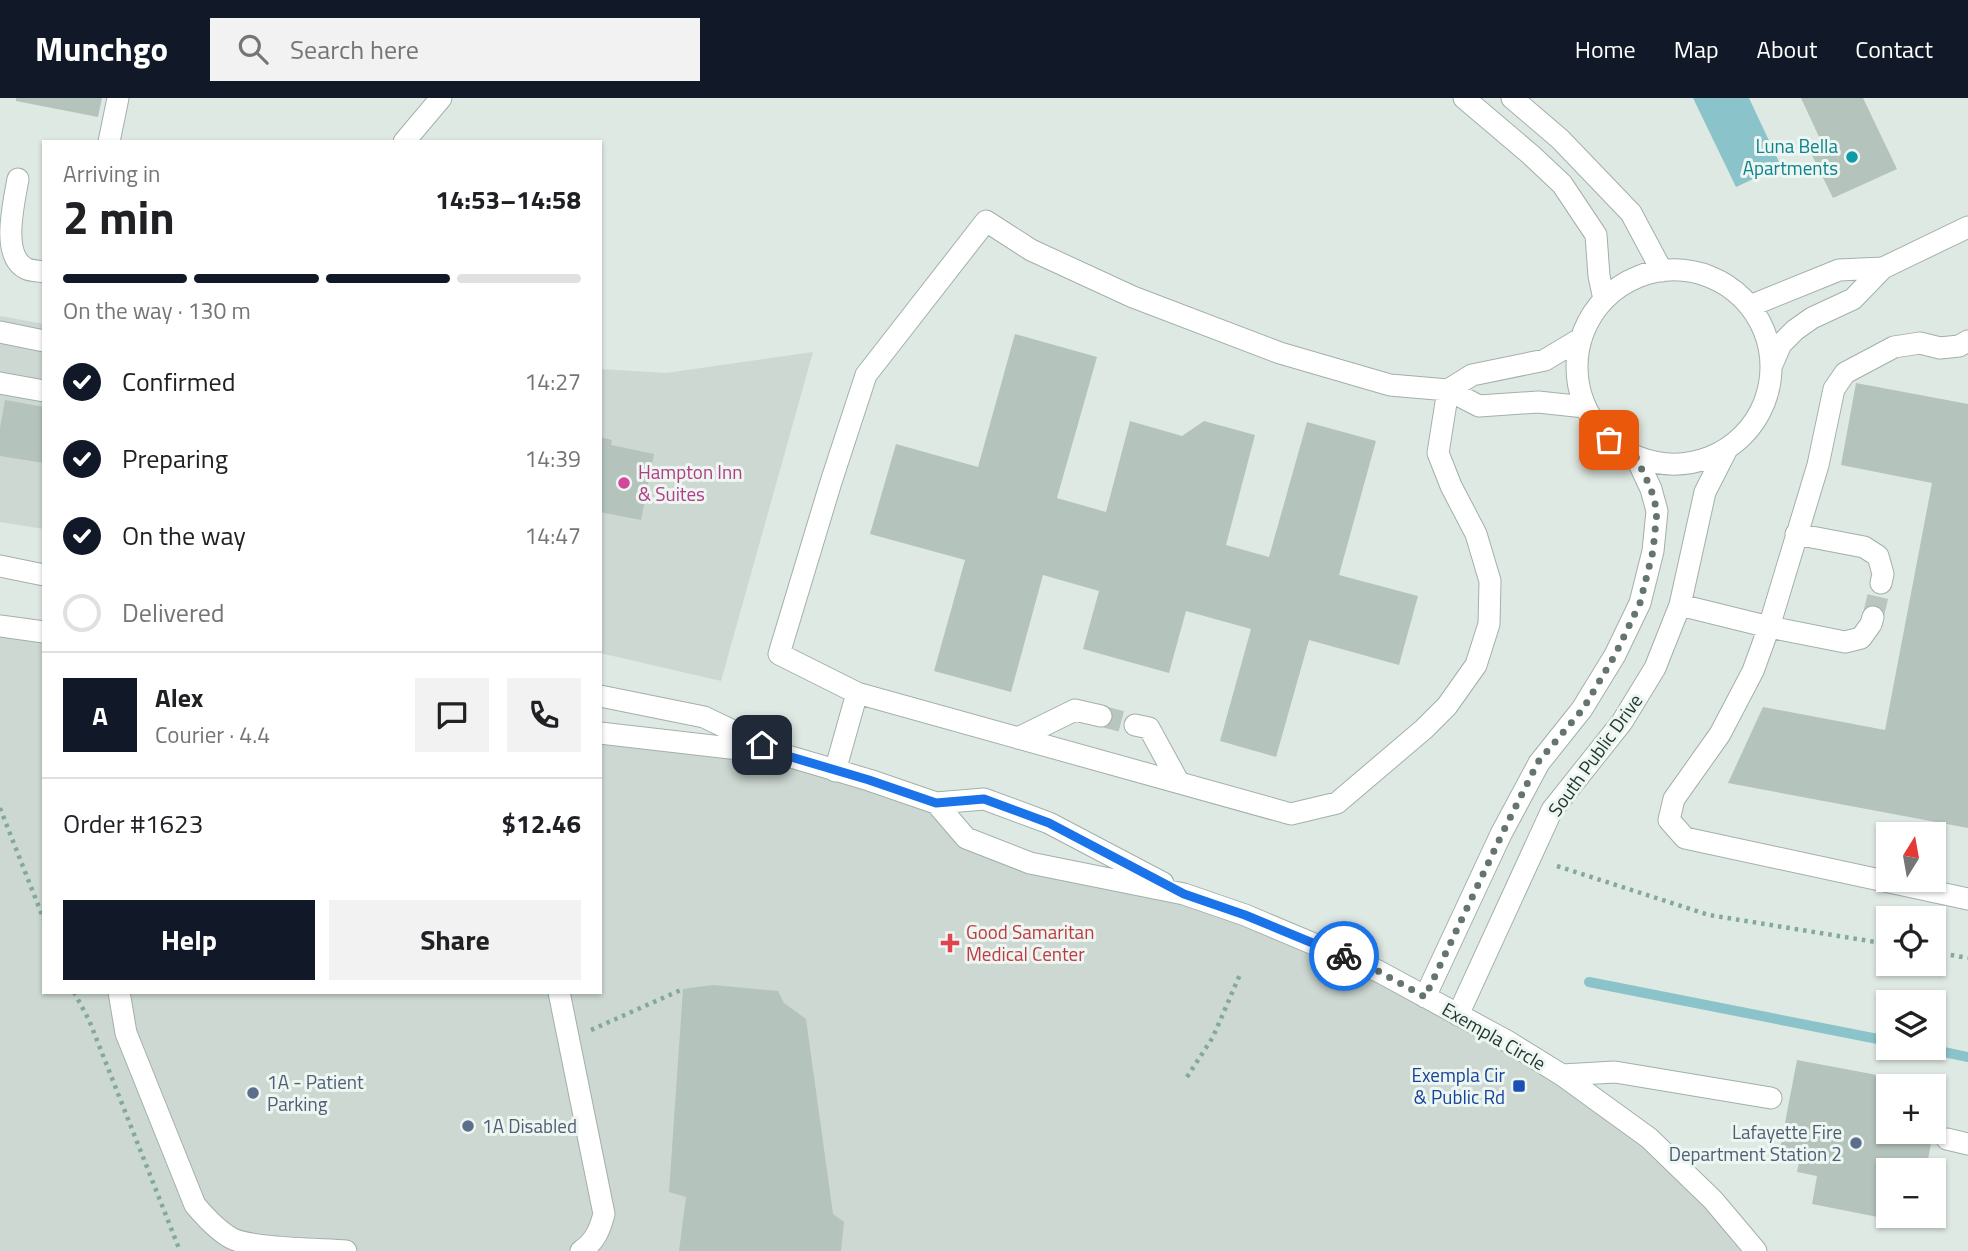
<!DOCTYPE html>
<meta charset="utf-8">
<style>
body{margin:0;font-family:"Titillium Web",sans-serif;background:#f2f2f2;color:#202124;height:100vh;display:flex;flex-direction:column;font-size:26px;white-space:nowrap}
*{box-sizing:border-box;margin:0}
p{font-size:23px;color:#757577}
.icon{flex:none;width:38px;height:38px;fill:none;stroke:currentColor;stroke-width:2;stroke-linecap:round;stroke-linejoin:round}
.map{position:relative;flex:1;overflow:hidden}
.sheet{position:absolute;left:42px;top:42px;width:560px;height:854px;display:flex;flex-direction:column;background:#fff;border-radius:0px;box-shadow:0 2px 5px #0004}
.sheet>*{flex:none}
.needle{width:46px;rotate:11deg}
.buttons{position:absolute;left:1876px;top:724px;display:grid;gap:14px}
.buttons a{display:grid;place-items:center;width:70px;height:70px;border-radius:0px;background:#fff;box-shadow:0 2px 5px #0004;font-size:35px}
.pin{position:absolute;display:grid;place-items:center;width:60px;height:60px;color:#fff;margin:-30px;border-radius:14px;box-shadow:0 4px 10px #0006}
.courier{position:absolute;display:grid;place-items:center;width:70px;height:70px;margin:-35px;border:5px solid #1a73e8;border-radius:50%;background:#fff;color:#222;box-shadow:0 2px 9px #0007}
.headline em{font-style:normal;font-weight:700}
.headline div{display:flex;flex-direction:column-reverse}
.headline{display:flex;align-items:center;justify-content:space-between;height:119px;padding:0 21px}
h1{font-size:46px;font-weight:700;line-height:52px}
.bar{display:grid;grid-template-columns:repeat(4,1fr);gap:10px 7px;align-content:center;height:84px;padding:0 21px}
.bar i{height:9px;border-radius:5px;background:#e0e0e0}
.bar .current{background:#111827}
.bar p{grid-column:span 4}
.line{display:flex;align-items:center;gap:18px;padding:0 21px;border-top:2px solid #e0e0e0}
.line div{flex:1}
.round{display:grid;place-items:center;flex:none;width:74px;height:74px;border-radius:0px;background:#f2f2f2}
ol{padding:0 21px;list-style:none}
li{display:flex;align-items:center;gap:21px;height:77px}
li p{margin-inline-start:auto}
li .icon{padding:7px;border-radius:50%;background:#111827;color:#fff;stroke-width:4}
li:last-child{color:#757577}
li i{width:38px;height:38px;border:4px solid #e0e0e0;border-radius:50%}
.action{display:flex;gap:14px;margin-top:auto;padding:14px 21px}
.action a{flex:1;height:80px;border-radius:0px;background:#111827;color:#fff;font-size:28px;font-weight:700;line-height:80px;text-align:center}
.action a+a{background:#f2f2f2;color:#202124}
header{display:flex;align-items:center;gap:42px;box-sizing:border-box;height:98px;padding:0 35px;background:#111827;color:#fff}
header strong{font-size:33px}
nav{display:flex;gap:38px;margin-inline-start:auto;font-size:24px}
.search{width:490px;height:63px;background:#f2f2f2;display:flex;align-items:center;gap:18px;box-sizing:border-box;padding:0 24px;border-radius:0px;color:#757577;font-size:26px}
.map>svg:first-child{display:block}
.built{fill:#cdd8d2}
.water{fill:#8ac4ca}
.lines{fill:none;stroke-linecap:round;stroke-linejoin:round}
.stream{stroke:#8ac4ca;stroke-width:10}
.building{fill:#b4c3bc}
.minor-tunnel{stroke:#b9c5bf;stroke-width:21;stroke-dasharray:21 10;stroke-linecap:butt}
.minor-casing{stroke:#a2b0aa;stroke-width:23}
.path{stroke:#81aa9a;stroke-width:4.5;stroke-dasharray:3.5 5;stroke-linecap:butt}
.minor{stroke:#fff;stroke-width:21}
.done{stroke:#64756f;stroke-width:7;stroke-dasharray:0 12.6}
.route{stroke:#1a73e8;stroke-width:9}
.culture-dot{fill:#0f9aa8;stroke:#eef6f2;stroke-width:2.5}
.hotel-dot{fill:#d1479c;stroke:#eef6f2;stroke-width:2.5}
.health-dot{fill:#e0444e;stroke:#eef6f2;stroke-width:2.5}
.transit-dot{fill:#1a4fb4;stroke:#eef6f2;stroke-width:2.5}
.service-dot{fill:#5c6f8a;stroke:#eef6f2;stroke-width:2.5}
.labels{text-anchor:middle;stroke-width:6;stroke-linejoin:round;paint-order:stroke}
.culture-label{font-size:19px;fill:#0d838f;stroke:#eef6f2;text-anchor:end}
.hotel-label{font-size:19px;fill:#b23c85;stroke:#eef6f2;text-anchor:start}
.street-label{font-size:19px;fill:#213730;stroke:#eef6f2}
.health-label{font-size:19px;fill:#be3a42;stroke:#eef6f2;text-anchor:start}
.transit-label{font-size:19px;fill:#164399;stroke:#eef6f2;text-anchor:end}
.service-label{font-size:19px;fill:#4e5e75;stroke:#eef6f2;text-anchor:start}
</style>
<header>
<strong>Munchgo</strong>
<div class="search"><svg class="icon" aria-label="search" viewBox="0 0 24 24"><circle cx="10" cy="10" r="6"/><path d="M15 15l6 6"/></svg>Search here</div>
<nav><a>Home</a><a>Map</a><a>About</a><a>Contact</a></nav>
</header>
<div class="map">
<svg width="1968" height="1153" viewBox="0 0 1968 1153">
<rect width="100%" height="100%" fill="#dfe9e3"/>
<path class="built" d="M0 218 44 226V431L0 424Z
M813 254 721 583 600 555V271L666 275Z
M0 528 44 534V894H600V635L781 656 936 705 966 740 1184 796 1425 899 1619 1017 1756 1153H0Z"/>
<path class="water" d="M1693 0H1749L1781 68 1736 89Z"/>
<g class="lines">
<path class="stream" d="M1589 884 1888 943
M1925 950 1968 959"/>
</g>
<path class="building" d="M16 0H102L98 19 16 3Z
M1801 0H1863L1897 71 1833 100 1807 47 1820 41Z
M1015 236 1097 259 1057 400 1106 414 1130 323 1182 338 1204 323 1255 337 1226 447 1269 459 1307 324 1376 343 1339 477 1418 498 1399 567 1309 542 1276 659 1220 643 1251 531 1186 513 1169 575 1083 551 1099 493 1043 477 1011 594 934 573 965 462 870 436 896 346 978 369Z
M1856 285 1968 306V730L1728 685 1763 609 1885 632 1932 385 1841 367Z
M5 302 44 309V365L0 358V330Z
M600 339 612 342 611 347 654 356 641 422 600 414Z
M713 887 778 893 784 905 806 921 833 1116 844 1124 841 1153H679L686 1099 669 1094 683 891Z
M1797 962 1941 989 1935 1022 1934 989H1888V1034H1933L1926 1073H1888V1121L1812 1106 1817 1078 1797 1074 1801 1055 1780 1051Z"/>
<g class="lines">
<path class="minor-tunnel" d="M1873 519 1881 485
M1101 618 1135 627"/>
<g class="minor-casing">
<path id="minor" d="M1464 0 1530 56 1562 86 1596 137 1599 178 1604 201
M1512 0 1560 41 1631 115 1662 173
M109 44 118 0
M404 44 441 0
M18 81C14 105 0 159 27 171 32 173 39 173 44 174
M986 123 1031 152 1133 199 1280 255 1390 287 1448 292 1438 355 1451 388 1476 436 1490 483 1489 526 1476 567 1447 608 1424 631 1337 705 1291 716 857 595 779 556 831 384 866 277Z
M1577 269a97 97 0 1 1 194 0a97 97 0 1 1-194 0Z
M1750 208 1839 172 1883 170
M0 234 44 243
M1580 241 1545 262 1472 277 1448 292 1479 308 1538 304 1585 309
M1968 243 1959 248 1940 250 1920 245 1894 249 1845 275 1834 291 1818 367 1769 529 1753 573 1720 636 1674 701 1669 722 1685 740 1968 801
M1771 269 1781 246 1795 232 1812 220 1853 201 1883 170 1968 129
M0 285 44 293
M1796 436 1864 449 1878 458 1883 476 1881 485
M0 468 44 477
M1680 507 1769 529 1845 544 1861 540 1871 526 1873 519
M0 528 44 534
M600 598 704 619 781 656 869 682 936 705 984 701 1049 725 1163 785
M1135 627 1149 630 1178 683
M600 635 765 654
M1018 640 1075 612 1101 618
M835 673 857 595
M936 705 966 740 1030 765 1184 796 1245 817 1378 873 1507 943 1562 977 1649 1040 1713 1102 1756 1153
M119 894 126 935 195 1107C206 1120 217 1132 231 1140 251 1151 321 1151 346 1153
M559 894 604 1116C600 1131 595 1144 581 1153
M1425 899 1501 736 1539 665 1582 611 1615 557 1640 505 1653 453 1657 413 1651 391 1636 359
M1458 917 1552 712 1622 624 1655 570 1680 507 1705 394 1727 351
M1562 977 1615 974 1771 1000
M1947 1041 1968 1046"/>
</g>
<path class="path" d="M0 710 44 822
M1557 768 1709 817 1888 846
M1934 854 1968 860
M74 894 89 922 180 1153
M591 932 683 891
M1187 979 1213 939 1241 874"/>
<use href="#minor" class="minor"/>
</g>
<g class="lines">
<path class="done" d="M1344 858 1378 873 1425 899 1502 736 1538 664 1583 611 1615 557 1640 505 1653 453 1657 413 1651 391 1636 359 1609 342"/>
<path class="route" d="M762 647 781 656 869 682 936 705 984 701 1049 725 1184 796 1245 817 1344 858"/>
</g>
<circle class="culture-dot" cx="1852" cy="59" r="7"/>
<circle class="hotel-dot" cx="624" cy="385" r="7"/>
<path class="health-dot" d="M946.5 834.5h7v7h7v7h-7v7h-7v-7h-7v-7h7z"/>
<rect class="transit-dot" x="1512" y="981" width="14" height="14" rx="3.5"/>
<g class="service-dot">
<circle cx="253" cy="995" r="7"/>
<circle cx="468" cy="1028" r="7"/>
<circle cx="1856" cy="1045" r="7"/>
</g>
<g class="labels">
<g class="culture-label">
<text x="1838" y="55">Luna Bella<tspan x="1838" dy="22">Apartments</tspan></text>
</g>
<g class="hotel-label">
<text x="638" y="381">Hampton Inn<tspan x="638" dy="22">&amp; Suites</tspan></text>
</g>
<g class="street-label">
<text transform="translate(1595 657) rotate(-54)" y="7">South Public Drive</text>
<text transform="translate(1494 938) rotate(30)" y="7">Exempla Circle</text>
</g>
<g class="health-label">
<text x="966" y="841">Good Samaritan<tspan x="966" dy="22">Medical Center</tspan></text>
</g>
<g class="transit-label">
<text x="1505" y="984">Exempla Cir<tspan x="1505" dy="22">&amp; Public Rd</tspan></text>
</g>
<g class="service-label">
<text x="267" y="991">1A - Patient<tspan x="267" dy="22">Parking</tspan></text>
<text x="482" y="1035">1A Disabled</text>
<text x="1842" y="1041" text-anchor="end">Lafayette Fire<tspan x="1842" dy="22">Department Station 2</tspan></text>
</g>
</g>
</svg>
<div class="buttons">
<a><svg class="needle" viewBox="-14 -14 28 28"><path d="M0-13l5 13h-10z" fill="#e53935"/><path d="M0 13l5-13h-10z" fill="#757577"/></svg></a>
<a><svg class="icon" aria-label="locate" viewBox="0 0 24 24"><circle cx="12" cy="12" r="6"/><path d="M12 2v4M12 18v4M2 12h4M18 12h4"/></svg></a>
<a><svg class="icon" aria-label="layers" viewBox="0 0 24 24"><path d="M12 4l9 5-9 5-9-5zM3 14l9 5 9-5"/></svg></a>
<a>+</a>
<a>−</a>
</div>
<div class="pin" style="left:1609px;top:342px;background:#ea580c"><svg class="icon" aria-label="bag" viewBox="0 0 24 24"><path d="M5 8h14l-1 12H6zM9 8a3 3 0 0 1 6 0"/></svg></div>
<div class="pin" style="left:762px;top:647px;background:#1f2937"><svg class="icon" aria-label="home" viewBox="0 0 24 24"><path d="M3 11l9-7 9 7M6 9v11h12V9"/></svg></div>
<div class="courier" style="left:1344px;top:858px"><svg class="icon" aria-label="bike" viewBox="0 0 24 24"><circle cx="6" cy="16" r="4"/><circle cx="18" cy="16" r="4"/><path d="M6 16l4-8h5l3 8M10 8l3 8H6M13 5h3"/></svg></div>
<section class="sheet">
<div class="headline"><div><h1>2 min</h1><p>Arriving in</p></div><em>14:53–14:58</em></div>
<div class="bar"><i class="current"></i><i class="current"></i><i class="current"></i><i></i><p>On the way · 130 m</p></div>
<ol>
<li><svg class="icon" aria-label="check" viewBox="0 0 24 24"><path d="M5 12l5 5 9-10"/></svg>Confirmed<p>14:27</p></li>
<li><svg class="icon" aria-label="check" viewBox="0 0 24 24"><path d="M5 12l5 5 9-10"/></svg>Preparing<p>14:39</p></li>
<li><svg class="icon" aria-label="check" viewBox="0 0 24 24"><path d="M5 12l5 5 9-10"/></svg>On the way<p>14:47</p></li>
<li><i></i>Delivered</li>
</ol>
<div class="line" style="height:126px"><b class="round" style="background:#111827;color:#fff">A</b><div><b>Alex</b><p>Courier · 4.4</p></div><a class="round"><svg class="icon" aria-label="chat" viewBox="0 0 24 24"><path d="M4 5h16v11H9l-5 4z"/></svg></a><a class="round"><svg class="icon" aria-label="phone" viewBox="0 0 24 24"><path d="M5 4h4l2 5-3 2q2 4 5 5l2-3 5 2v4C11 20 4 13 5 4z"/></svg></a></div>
<div class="line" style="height:91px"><div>Order #1623</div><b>$12.46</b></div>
<div class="action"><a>Help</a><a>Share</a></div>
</section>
</div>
